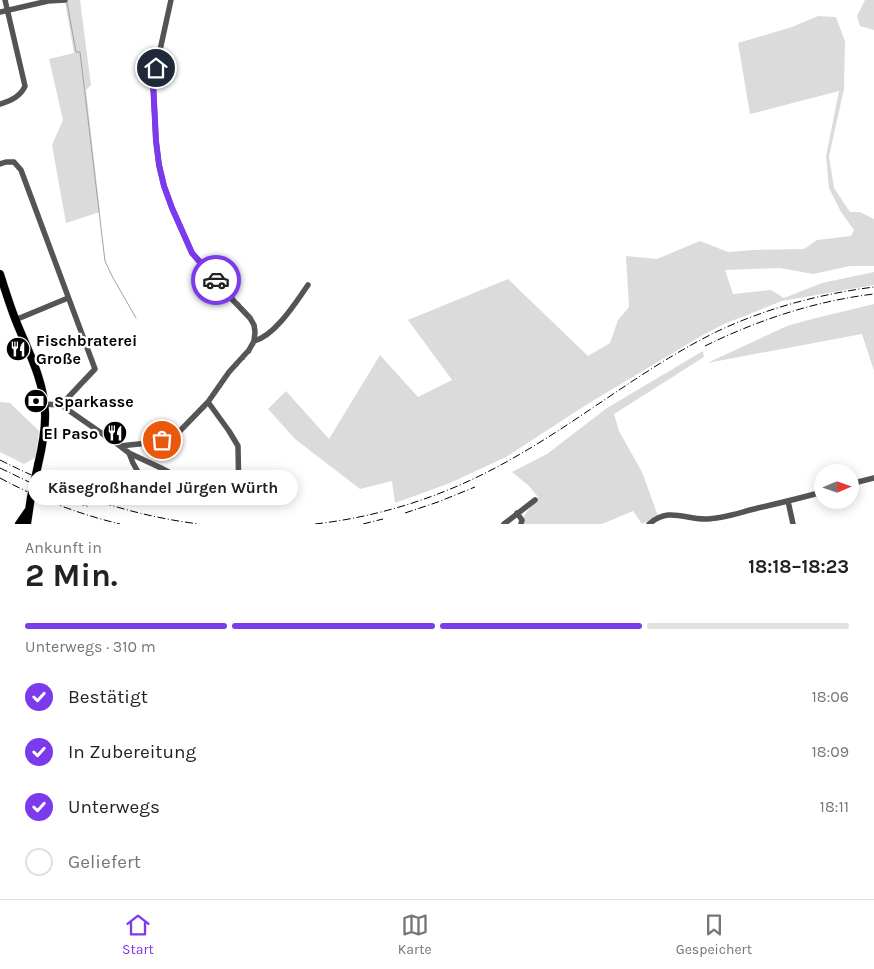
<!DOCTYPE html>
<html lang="de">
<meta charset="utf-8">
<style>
body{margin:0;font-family:Karla,sans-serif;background:#f6f6f6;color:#222;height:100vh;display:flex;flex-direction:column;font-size:19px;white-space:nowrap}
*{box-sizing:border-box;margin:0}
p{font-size:16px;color:#767676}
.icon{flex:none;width:28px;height:28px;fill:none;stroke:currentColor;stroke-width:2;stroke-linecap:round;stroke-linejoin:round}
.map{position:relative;height:524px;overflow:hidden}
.panel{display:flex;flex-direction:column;background:#fff;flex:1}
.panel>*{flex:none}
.needle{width:32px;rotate:88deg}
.fabs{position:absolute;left:814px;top:464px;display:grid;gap:10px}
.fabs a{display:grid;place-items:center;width:45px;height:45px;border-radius:50%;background:#fff;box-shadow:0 2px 12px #0003;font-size:25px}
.pin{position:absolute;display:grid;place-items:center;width:42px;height:42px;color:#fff;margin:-21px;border:2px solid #fff;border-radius:50%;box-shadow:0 1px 5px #0007}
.courier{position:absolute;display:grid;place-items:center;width:50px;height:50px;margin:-25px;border:4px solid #7c3aed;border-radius:50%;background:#fff;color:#222;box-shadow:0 1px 6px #0007}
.bubble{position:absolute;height:35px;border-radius:18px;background:#fff;box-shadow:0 2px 12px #0003;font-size:16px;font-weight:700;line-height:35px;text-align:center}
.head em{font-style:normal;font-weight:700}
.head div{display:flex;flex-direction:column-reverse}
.head{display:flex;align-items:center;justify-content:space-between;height:85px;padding:0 25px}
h1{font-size:32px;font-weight:700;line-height:38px}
.bar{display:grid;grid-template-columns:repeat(4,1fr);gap:8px 5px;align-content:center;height:60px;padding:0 25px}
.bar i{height:6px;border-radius:4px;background:#e0e0e0}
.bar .on{background:#7c3aed}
.bar p{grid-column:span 4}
ol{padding:0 25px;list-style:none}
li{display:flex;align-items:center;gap:15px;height:55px}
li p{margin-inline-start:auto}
li .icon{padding:5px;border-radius:50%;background:#7c3aed;color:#fff;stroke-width:4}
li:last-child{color:#767676}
li i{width:28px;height:28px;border:2px solid #e0e0e0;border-radius:50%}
.dock{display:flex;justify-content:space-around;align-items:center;height:70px;border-top:1px solid #e0e0e0;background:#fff;font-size:14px;color:#767676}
.dock a{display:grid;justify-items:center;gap:2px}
.dock .on{color:#7c3aed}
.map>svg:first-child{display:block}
.green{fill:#dbdbdb}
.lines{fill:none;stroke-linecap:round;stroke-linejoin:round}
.stream{stroke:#a2a2a2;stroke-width:1}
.major-casing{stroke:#dbdbdb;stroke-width:9}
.minor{stroke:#545454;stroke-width:5.5}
.major{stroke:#000;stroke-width:8}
.rail{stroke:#000;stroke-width:1;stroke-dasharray:8 2.5 1 2.5;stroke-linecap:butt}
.major-bridge-casing{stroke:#dbdbdb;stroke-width:9;stroke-linecap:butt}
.major-bridge{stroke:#000;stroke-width:8}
.done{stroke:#595959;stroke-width:5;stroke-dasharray:0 9}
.route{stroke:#7c3aed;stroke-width:6}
.labels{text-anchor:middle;stroke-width:4.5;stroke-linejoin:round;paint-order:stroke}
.poi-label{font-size:16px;font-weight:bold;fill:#000;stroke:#fff;text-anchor:start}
</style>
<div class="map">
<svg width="874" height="524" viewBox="0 0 874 524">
<rect width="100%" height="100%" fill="#fff"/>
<path class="green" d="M60 0H80L91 85 86 90 100 212 66 223 52 145 63 120 49 59 74 53 65 2Z
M865 0H874V30L860 26 857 16Z
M818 16 836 17 845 41 844 89 829 156 834 188 850 212H860L874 219V266H850L813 274 780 268 725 270 733 294 771 290 784 298 822 283 874 272V285L782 301 724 324 701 336 586 405 506 457 450 483 395 503 392 481 360 489 295 439 268 409 286 391 329 439 380 355 418 397 452 380 408 320 508 279 588 356 610 343 618 320 629 307 626 256 657 259 700 241 728 252 754 250 804 249 817 240 851 236 854 230 841 212 829 188 826 156 839 91 750 114 738 43 792 27Z
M874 304V371L862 334 707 363 787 326 812 319Z
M703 351 704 357 614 414 619 431 642 472 658 516 642 524 633 511 602 524H524V516L538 497 529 486 512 472 547 454 607 408Z
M0 402 10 403 39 431 36 457 24 464 0 452Z"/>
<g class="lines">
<path class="stream" d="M67 2 76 52H80L105 261 112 276 136 318"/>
<g class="major-casing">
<path id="major" d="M0 274C5 290 10 306 16 321 28 351 44 380 45 412 46 430 42 448 38 465
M19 524 28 511
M27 524 31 497"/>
</g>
<path class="minor" d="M0 12 48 1 65 0
M0 104C11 101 21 96 25 86L5 0
M0 164 6 162H14L21 170 95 369 61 405
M15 320 68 298
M254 341C275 336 296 302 308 285
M44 404 61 405 120 446 129 453 133 463 138 472
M120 446 148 443 162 440 176 435 208 402 229 372 249 350 254 341 255 332 254 325 250 318 230 297 192 253 172 208 164 186 159 165 156 141 153 82 171 0
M129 453 161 468 197 487 206 495 228 500H239L238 446 229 431 208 402
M850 484 874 478
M788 501 793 524
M517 513 522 520 521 524
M504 524 535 500
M649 524C669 507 683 519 705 519 723 519 741 512 758 508 780 503 801 498 822 492"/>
<use href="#major" class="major"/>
<path class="rail" d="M705 346C758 320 815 301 874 294
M0 460C64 492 127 515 199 524
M0 468 56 495 89 507
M0 478C37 498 78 514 120 524
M405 513 438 502 475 487
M315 524C386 516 453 493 515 457 584 418 646 366 718 331 767 308 820 294 874 287
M363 524 383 519"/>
<g class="major-bridge-casing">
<path id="major-bridge" d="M31 497 38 465"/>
</g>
<use href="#major-bridge" class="major-bridge"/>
</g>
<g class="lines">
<path class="done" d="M162 440 176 435 208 402 229 372 250 350 254 341 255 332 254 325 250 318 216 280"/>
<path class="route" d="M156 68 153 82 156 141 159 165 164 186 172 208 192 253 216 280"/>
</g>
<defs>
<g id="restaurant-disc" transform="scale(1.25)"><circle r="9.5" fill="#000" stroke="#fff"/><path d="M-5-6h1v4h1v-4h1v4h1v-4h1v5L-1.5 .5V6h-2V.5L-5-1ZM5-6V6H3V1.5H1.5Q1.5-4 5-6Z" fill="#fff"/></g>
<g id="bank-disc" transform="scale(1.25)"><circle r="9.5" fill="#000" stroke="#fff"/><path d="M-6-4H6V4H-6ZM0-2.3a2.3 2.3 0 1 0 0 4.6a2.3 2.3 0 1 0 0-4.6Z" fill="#fff"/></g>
</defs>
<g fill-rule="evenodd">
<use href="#restaurant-disc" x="18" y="349"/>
<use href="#bank-disc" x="36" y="401"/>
<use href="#restaurant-disc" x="115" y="433"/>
</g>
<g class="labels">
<g class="poi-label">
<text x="36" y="346">Fischbraterei<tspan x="36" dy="18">Große</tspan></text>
<text x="54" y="407">Sparkasse</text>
<text x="98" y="439" text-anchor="end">El Paso</text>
</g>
</g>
</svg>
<div class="fabs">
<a><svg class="needle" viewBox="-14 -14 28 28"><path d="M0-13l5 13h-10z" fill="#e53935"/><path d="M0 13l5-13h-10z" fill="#767676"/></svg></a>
</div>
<div class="pin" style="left:162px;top:440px;background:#ea580c"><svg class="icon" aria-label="bag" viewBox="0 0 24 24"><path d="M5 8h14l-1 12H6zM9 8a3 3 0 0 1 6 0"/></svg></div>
<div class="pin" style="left:156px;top:68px;background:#1f2937"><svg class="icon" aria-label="home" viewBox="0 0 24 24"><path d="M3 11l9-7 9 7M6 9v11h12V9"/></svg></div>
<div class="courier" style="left:216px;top:280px"><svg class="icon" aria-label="car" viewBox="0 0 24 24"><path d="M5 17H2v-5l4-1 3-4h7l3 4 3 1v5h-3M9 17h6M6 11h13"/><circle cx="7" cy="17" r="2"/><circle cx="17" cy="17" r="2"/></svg></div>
<div class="bubble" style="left:28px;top:470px;width:270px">Käsegroßhandel Jürgen Würth</div>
</div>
<section class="panel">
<div class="head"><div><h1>2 Min.</h1><p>Ankunft in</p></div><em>18:18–18:23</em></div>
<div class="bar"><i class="on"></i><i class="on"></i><i class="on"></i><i></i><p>Unterwegs · 310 m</p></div>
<ol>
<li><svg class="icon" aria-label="check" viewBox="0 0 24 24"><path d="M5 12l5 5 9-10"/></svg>Bestätigt<p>18:06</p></li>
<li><svg class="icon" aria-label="check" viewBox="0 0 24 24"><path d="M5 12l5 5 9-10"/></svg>In Zubereitung<p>18:09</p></li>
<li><svg class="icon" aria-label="check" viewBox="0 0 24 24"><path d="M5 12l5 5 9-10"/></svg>Unterwegs<p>18:11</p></li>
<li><i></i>Geliefert</li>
</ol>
</section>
<nav class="dock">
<a class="on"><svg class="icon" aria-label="home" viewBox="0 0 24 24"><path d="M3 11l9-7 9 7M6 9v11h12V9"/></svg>Start</a>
<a><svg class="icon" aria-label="map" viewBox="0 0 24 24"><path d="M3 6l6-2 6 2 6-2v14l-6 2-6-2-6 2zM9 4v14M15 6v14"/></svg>Karte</a>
<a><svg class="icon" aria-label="saved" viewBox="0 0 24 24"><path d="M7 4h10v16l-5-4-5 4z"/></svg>Gespeichert</a>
</nav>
